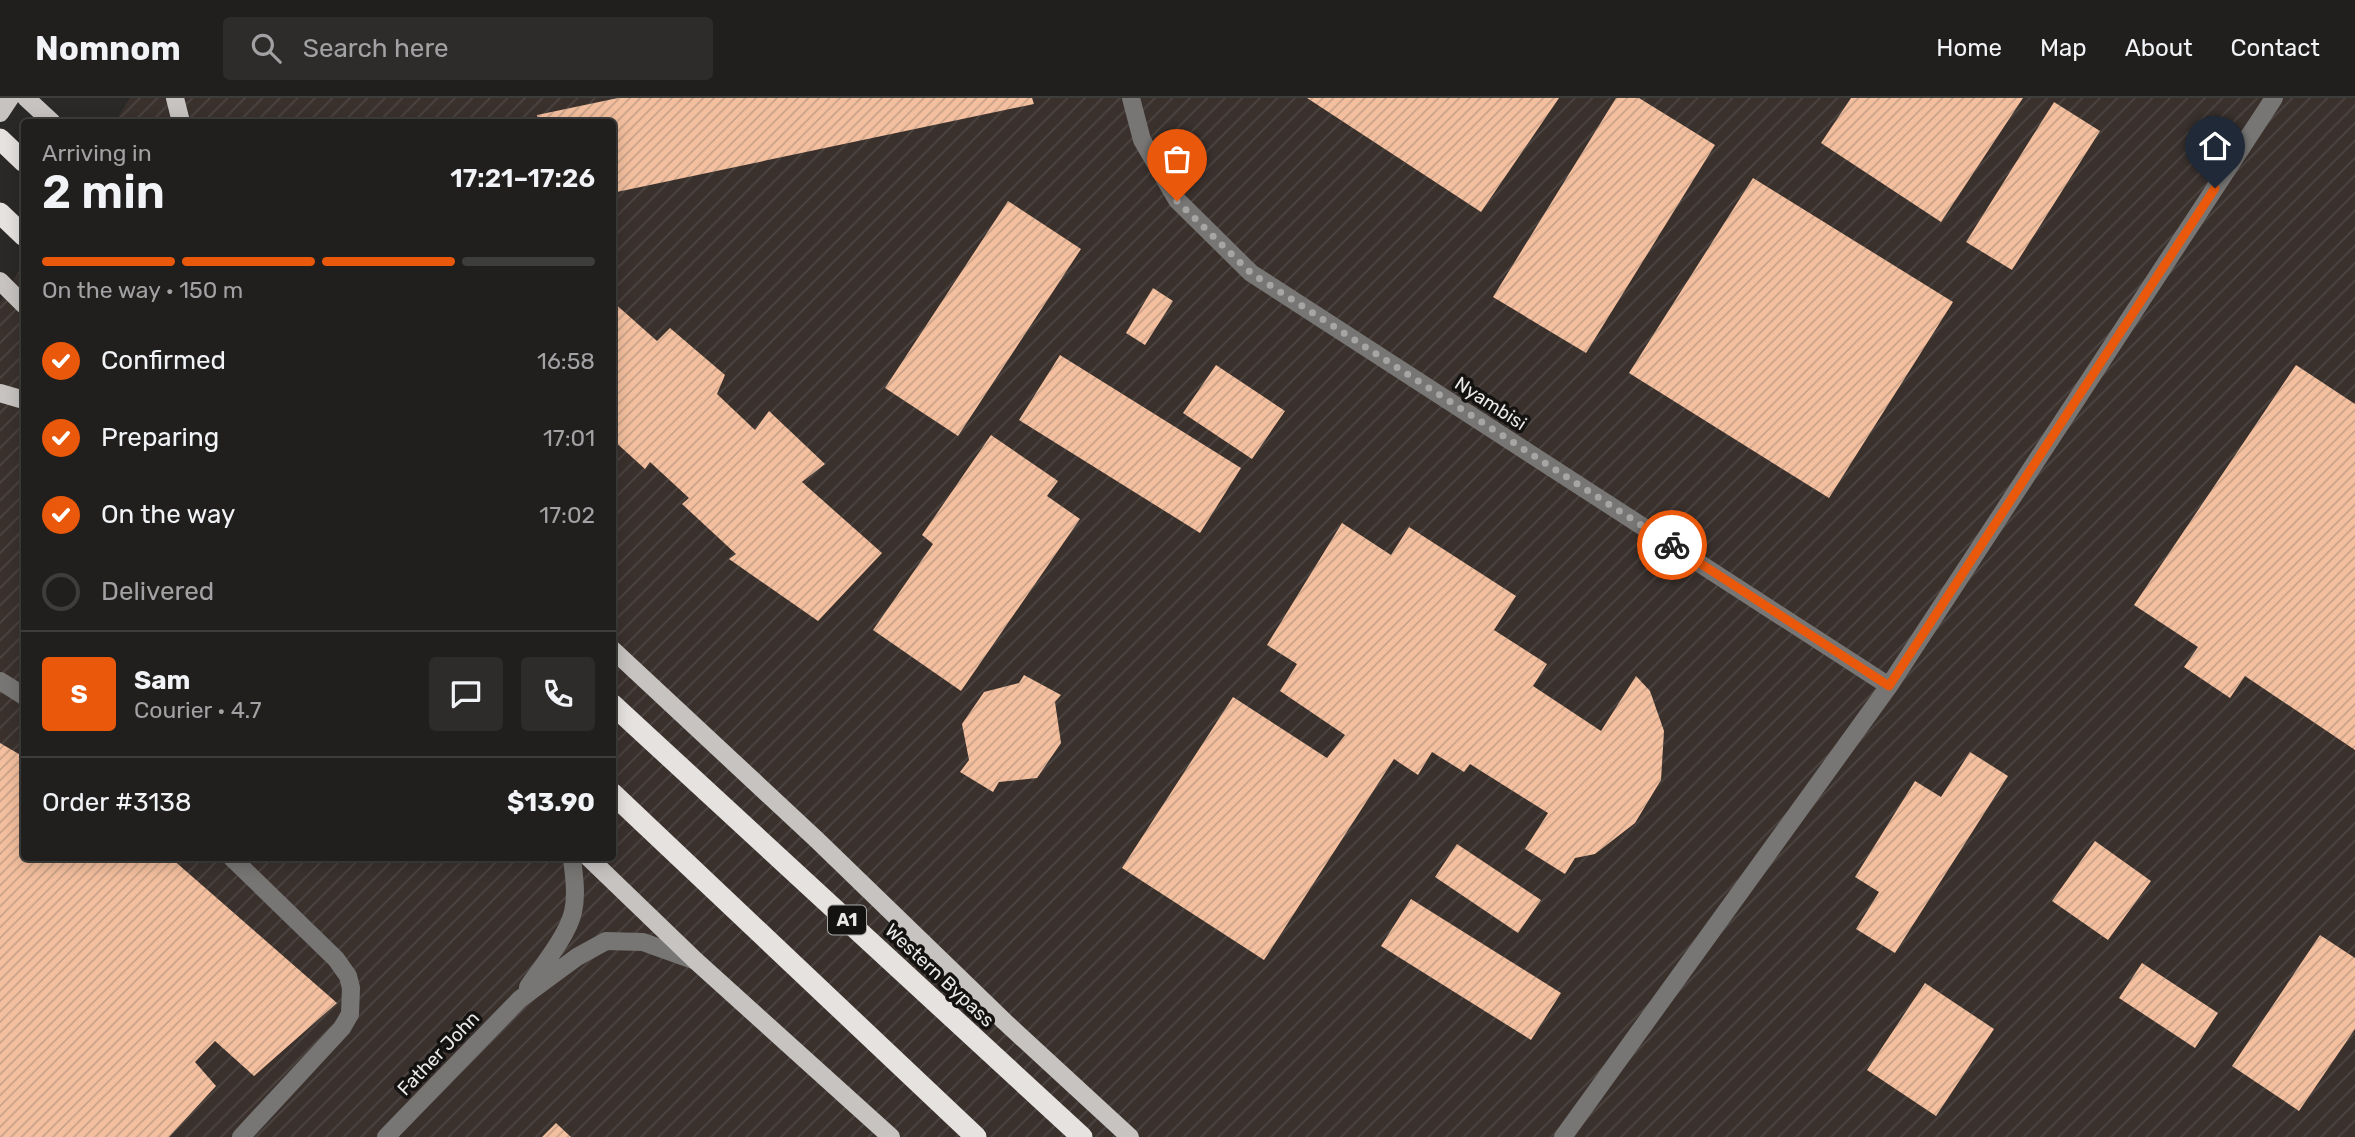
<!DOCTYPE html>
<meta charset="utf-8">
<style>
body{margin:0;font-family:Rubik,sans-serif;background:#2d2c2a;color:#f1f3f6;height:100vh;display:flex;flex-direction:column;font-size:26px;white-space:nowrap}
*{box-sizing:border-box;margin:0}
p{font-size:23px;color:#a2a2a4}
.icon{flex:none;width:38px;height:38px;fill:none;stroke:currentColor;stroke-width:2;stroke-linecap:round;stroke-linejoin:round}
.map{position:relative;flex:1;overflow:hidden}
.details{position:absolute;left:21px;top:21px;width:595px;height:742px;display:flex;flex-direction:column;background:#201f1d;border-radius:7px;box-shadow:0 4px 18px #0003,0 0 0 2px #3d3d3b}
.details>*{flex:none}
.pin{position:absolute;display:grid;place-items:center;width:60px;height:60px;color:#fff;margin:-72px -30px;border-radius:50% 50% 50% 0;rotate:-45deg;box-shadow:0 0 7px #0007}
.pin .icon{rotate:45deg}
.courier{position:absolute;display:grid;place-items:center;width:70px;height:70px;margin:-35px;border:5px solid #ea580c;border-radius:50%;background:#fff;color:#222;box-shadow:0 2px 9px #0007}
.summary em{font-style:normal;font-weight:600}
.summary div{display:flex;flex-direction:column-reverse}
.summary{display:flex;align-items:center;justify-content:space-between;height:119px;padding:0 21px}
h1{font-size:46px;font-weight:600;line-height:52px}
.bar{display:grid;grid-template-columns:repeat(4,1fr);gap:10px 7px;align-content:center;height:84px;padding:0 21px}
.bar i{height:9px;border-radius:5px;background:#3d3d3b}
.bar .active{background:#ea580c}
.bar p{grid-column:span 4}
.line{display:flex;align-items:center;gap:18px;padding:0 21px;border-top:2px solid #3d3d3b}
.line div{flex:1}
.round{display:grid;place-items:center;flex:none;width:74px;height:74px;border-radius:7px;background:#2d2c2a}
ol{padding:0 21px;list-style:none}
li{display:flex;align-items:center;gap:21px;height:77px}
li p{margin-inline-start:auto}
li .icon{padding:7px;border-radius:50%;background:#ea580c;color:#fff;stroke-width:4}
li:last-child{color:#a2a2a4}
li i{width:38px;height:38px;border:4px solid #3d3d3b;border-radius:50%}
header{display:flex;align-items:center;gap:42px;box-sizing:border-box;height:98px;padding:0 35px;background:#201f1d;border-bottom:2px solid #3d3d3b}
header strong{font-size:33px}
nav{display:flex;gap:38px;margin-inline-start:auto;font-size:24px}
.search{width:490px;height:63px;background:#2d2c2a;display:flex;align-items:center;gap:18px;box-sizing:border-box;padding:0 24px;border-radius:7px;color:#a2a2a4;font-size:26px}
.map>svg:first-child{display:block}
.industrial{fill:url(#industrial-furrows)}
.building{fill:url(#building-hatch)}
.lines{fill:none;stroke-linecap:round;stroke-linejoin:round}
.minor{stroke:#777675;stroke-width:18}
.major{stroke:#c6c3c1;stroke-width:18}
.highway{stroke:#e5e2e0;stroke-width:21}
.done{stroke:#a6a5a4;stroke-width:7;stroke-dasharray:0 12.6}
.route{stroke:#ea580c;stroke-width:9}
.labels{text-anchor:middle;stroke-width:7;stroke-linejoin:round;paint-order:stroke}
.shield{fill:#131211;stroke:#a9a8a7;stroke-width:2}
.shield-label{font-size:18px;font-weight:bold;fill:#e9e8e7}
.street-label{font-size:19px;fill:#e9e8e7;stroke:#131211}
</style>
<header>
<strong>Nomnom</strong>
<div class="search"><svg class="icon" aria-label="search" viewBox="0 0 24 24"><circle cx="10" cy="10" r="6"/><path d="M15 15l6 6"/></svg>Search here</div>
<nav><a>Home</a><a>Map</a><a>About</a><a>Contact</a></nav>
</header>
<div class="map">
<svg width="2355" height="1039" viewBox="0 0 2355 1039">
<defs>
<pattern id="industrial-furrows" width="10" height="10" patternUnits="userSpaceOnUse" patternTransform="scale(1.75)"><rect width="10" height="10" fill="#3a312d"/><path d="M-1 1l2-2M0 10L10 0M9 11l2-2" fill="none" stroke="#4d4541"/></pattern>
<pattern id="building-hatch" width="6" height="6" patternUnits="userSpaceOnUse" patternTransform="scale(1.75)"><rect width="6" height="6" fill="#f4bf9e"/><path d="M-1 1l2-2M0 6l6-6M5 7l2-2" fill="none" stroke="#c8a188"/></pattern>
</defs>
<rect width="100%" height="100%" fill="#2b2927"/>
<path class="industrial" d="M130 0H2355V1039H0V204L24 165V760H612V24H115Z"/>
<path class="building" d="M618 0H1032L1034 6 612 95V24H538L537 17Z
M1307 0H1559L1481 114Z
M1616 0H1639L1715 47 1586 255 1493 199Z
M1851 0H2023L1941 124 1821 45Z
M2054 4 2100 33 2012 172 1966 144Z
M1753 80 1953 204 1829 400 1629 275Z
M1008 103 1081 151 958 338 885 290Z
M1153 190 1173 203 1145 247 1126 235Z
M612 203 657 243 670 230 725 277 717 296 755 332 769 313 825 366 802 384 882 455 818 523 729 461 736 456 682 406 689 400 650 364 645 371 612 341Z
M1060 257 1241 370 1200 435 1019 322Z
M1216 267 1285 313 1252 361 1183 315Z
M2296 267 2355 306V652L2245 578 2230 600 2184 569 2198 549 2134 507Z
M991 337 1058 383 1047 398 1080 421 961 593 873 532 933 446 922 437Z
M1342 425 1391 457 1409 429 1516 498 1494 532 1547 566 1533 588 1601 633 1636 578 1650 593 1664 633 1661 682 1635 725 1595 756 1575 760 1565 776 1525 751 1548 715 1470 666 1464 674 1432 654 1418 677 1394 661 1264 862 1122 770 1233 599 1327 660 1345 637 1280 593 1297 566 1267 547Z
M1024 577 1061 597 1055 604 1061 645 1037 680 999 684 993 694 960 674 969 662 962 626 984 594 1019 585Z
M0 645 24 659V760H171L337 905 254 978 215 943 195 964 216 988 169 1039H0Z
M1970 654 2008 678 1895 855 1856 831 1879 794 1855 779 1915 683 1941 699Z
M2095 743 2151 783 2108 842 2052 803Z
M1457 746 1541 802 1518 835 1435 779Z
M1411 801 1561 895 1531 942 1381 848Z
M2320 837 2355 860V931L2299 1013 2232 968Z
M2142 865 2218 915 2195 950 2119 900Z
M1925 885 1994 931 1936 1018 1867 972Z
M556 1025 571 1039H542Z"/>
<g class="lines">
<path class="minor" d="M1131 0 1142 42 1177 102 1251 175 1889 588
M0 583 24 598
M232 760 336 861 348 878 351 890 350 916 342 930 241 1039
M528 889C541 870 568 837 573 814 577 796 574 778 572 760
M386 1039 520 901 577 859 606 843 643 844 696 863
M1563 1039 1889 588 2274 0"/>
<path class="major" d="M26 0 52 24
M175 0 181 24
M0 15 10 0
M0 183 24 207
M0 295 24 302
M612 551 817 742 1005 924 1130 1039
M589 760 696 863 891 1039"/>
<path class="highway" d="M0 41 24 64
M0 115 24 138
M612 606 1082 1039
M612 695 976 1039"/>
</g>
<g class="lines">
<path class="done" d="M1177 103 1251 175 1672 447"/>
<path class="route" d="M1672 447 1889 588 2215 90"/>
</g>
<g class="labels">
<rect class="shield" x="828" y="807.5" width="38" height="29" rx="5"/>
<g class="shield-label">
<text x="847" y="828">A1</text>
</g>
<g class="street-label">
<text transform="translate(1491 305) rotate(33)" y="7">Nyambisi</text>
<text transform="translate(940 877) rotate(43)" y="7">Western Bypass</text>
<text transform="translate(438 955) rotate(-46)" y="7">Father John</text>
</g>
</g>
</svg>
<div class="pin" style="left:1177px;top:103px;background:#ea580c"><svg class="icon" aria-label="bag" viewBox="0 0 24 24"><path d="M5 8h14l-1 12H6zM9 8a3 3 0 0 1 6 0"/></svg></div>
<div class="pin" style="left:2215px;top:90px;background:#1f2937"><svg class="icon" aria-label="home" viewBox="0 0 24 24"><path d="M3 11l9-7 9 7M6 9v11h12V9"/></svg></div>
<div class="courier" style="left:1672px;top:447px"><svg class="icon" aria-label="bike" viewBox="0 0 24 24"><circle cx="6" cy="16" r="4"/><circle cx="18" cy="16" r="4"/><path d="M6 16l4-8h5l3 8M10 8l3 8H6M13 5h3"/></svg></div>
<section class="details">
<div class="summary"><div><h1>2 min</h1><p>Arriving in</p></div><em>17:21–17:26</em></div>
<div class="bar"><i class="active"></i><i class="active"></i><i class="active"></i><i></i><p>On the way · 150 m</p></div>
<ol>
<li><svg class="icon" aria-label="check" viewBox="0 0 24 24"><path d="M5 12l5 5 9-10"/></svg>Confirmed<p>16:58</p></li>
<li><svg class="icon" aria-label="check" viewBox="0 0 24 24"><path d="M5 12l5 5 9-10"/></svg>Preparing<p>17:01</p></li>
<li><svg class="icon" aria-label="check" viewBox="0 0 24 24"><path d="M5 12l5 5 9-10"/></svg>On the way<p>17:02</p></li>
<li><i></i>Delivered</li>
</ol>
<div class="line" style="height:126px"><b class="round" style="background:#ea580c;color:#fff">S</b><div><b>Sam</b><p>Courier · 4.7</p></div><a class="round"><svg class="icon" aria-label="chat" viewBox="0 0 24 24"><path d="M4 5h16v11H9l-5 4z"/></svg></a><a class="round"><svg class="icon" aria-label="phone" viewBox="0 0 24 24"><path d="M5 4h4l2 5-3 2q2 4 5 5l2-3 5 2v4C11 20 4 13 5 4z"/></svg></a></div>
<div class="line" style="height:91px"><div>Order #3138</div><b>$13.90</b></div>
</section>
</div>
